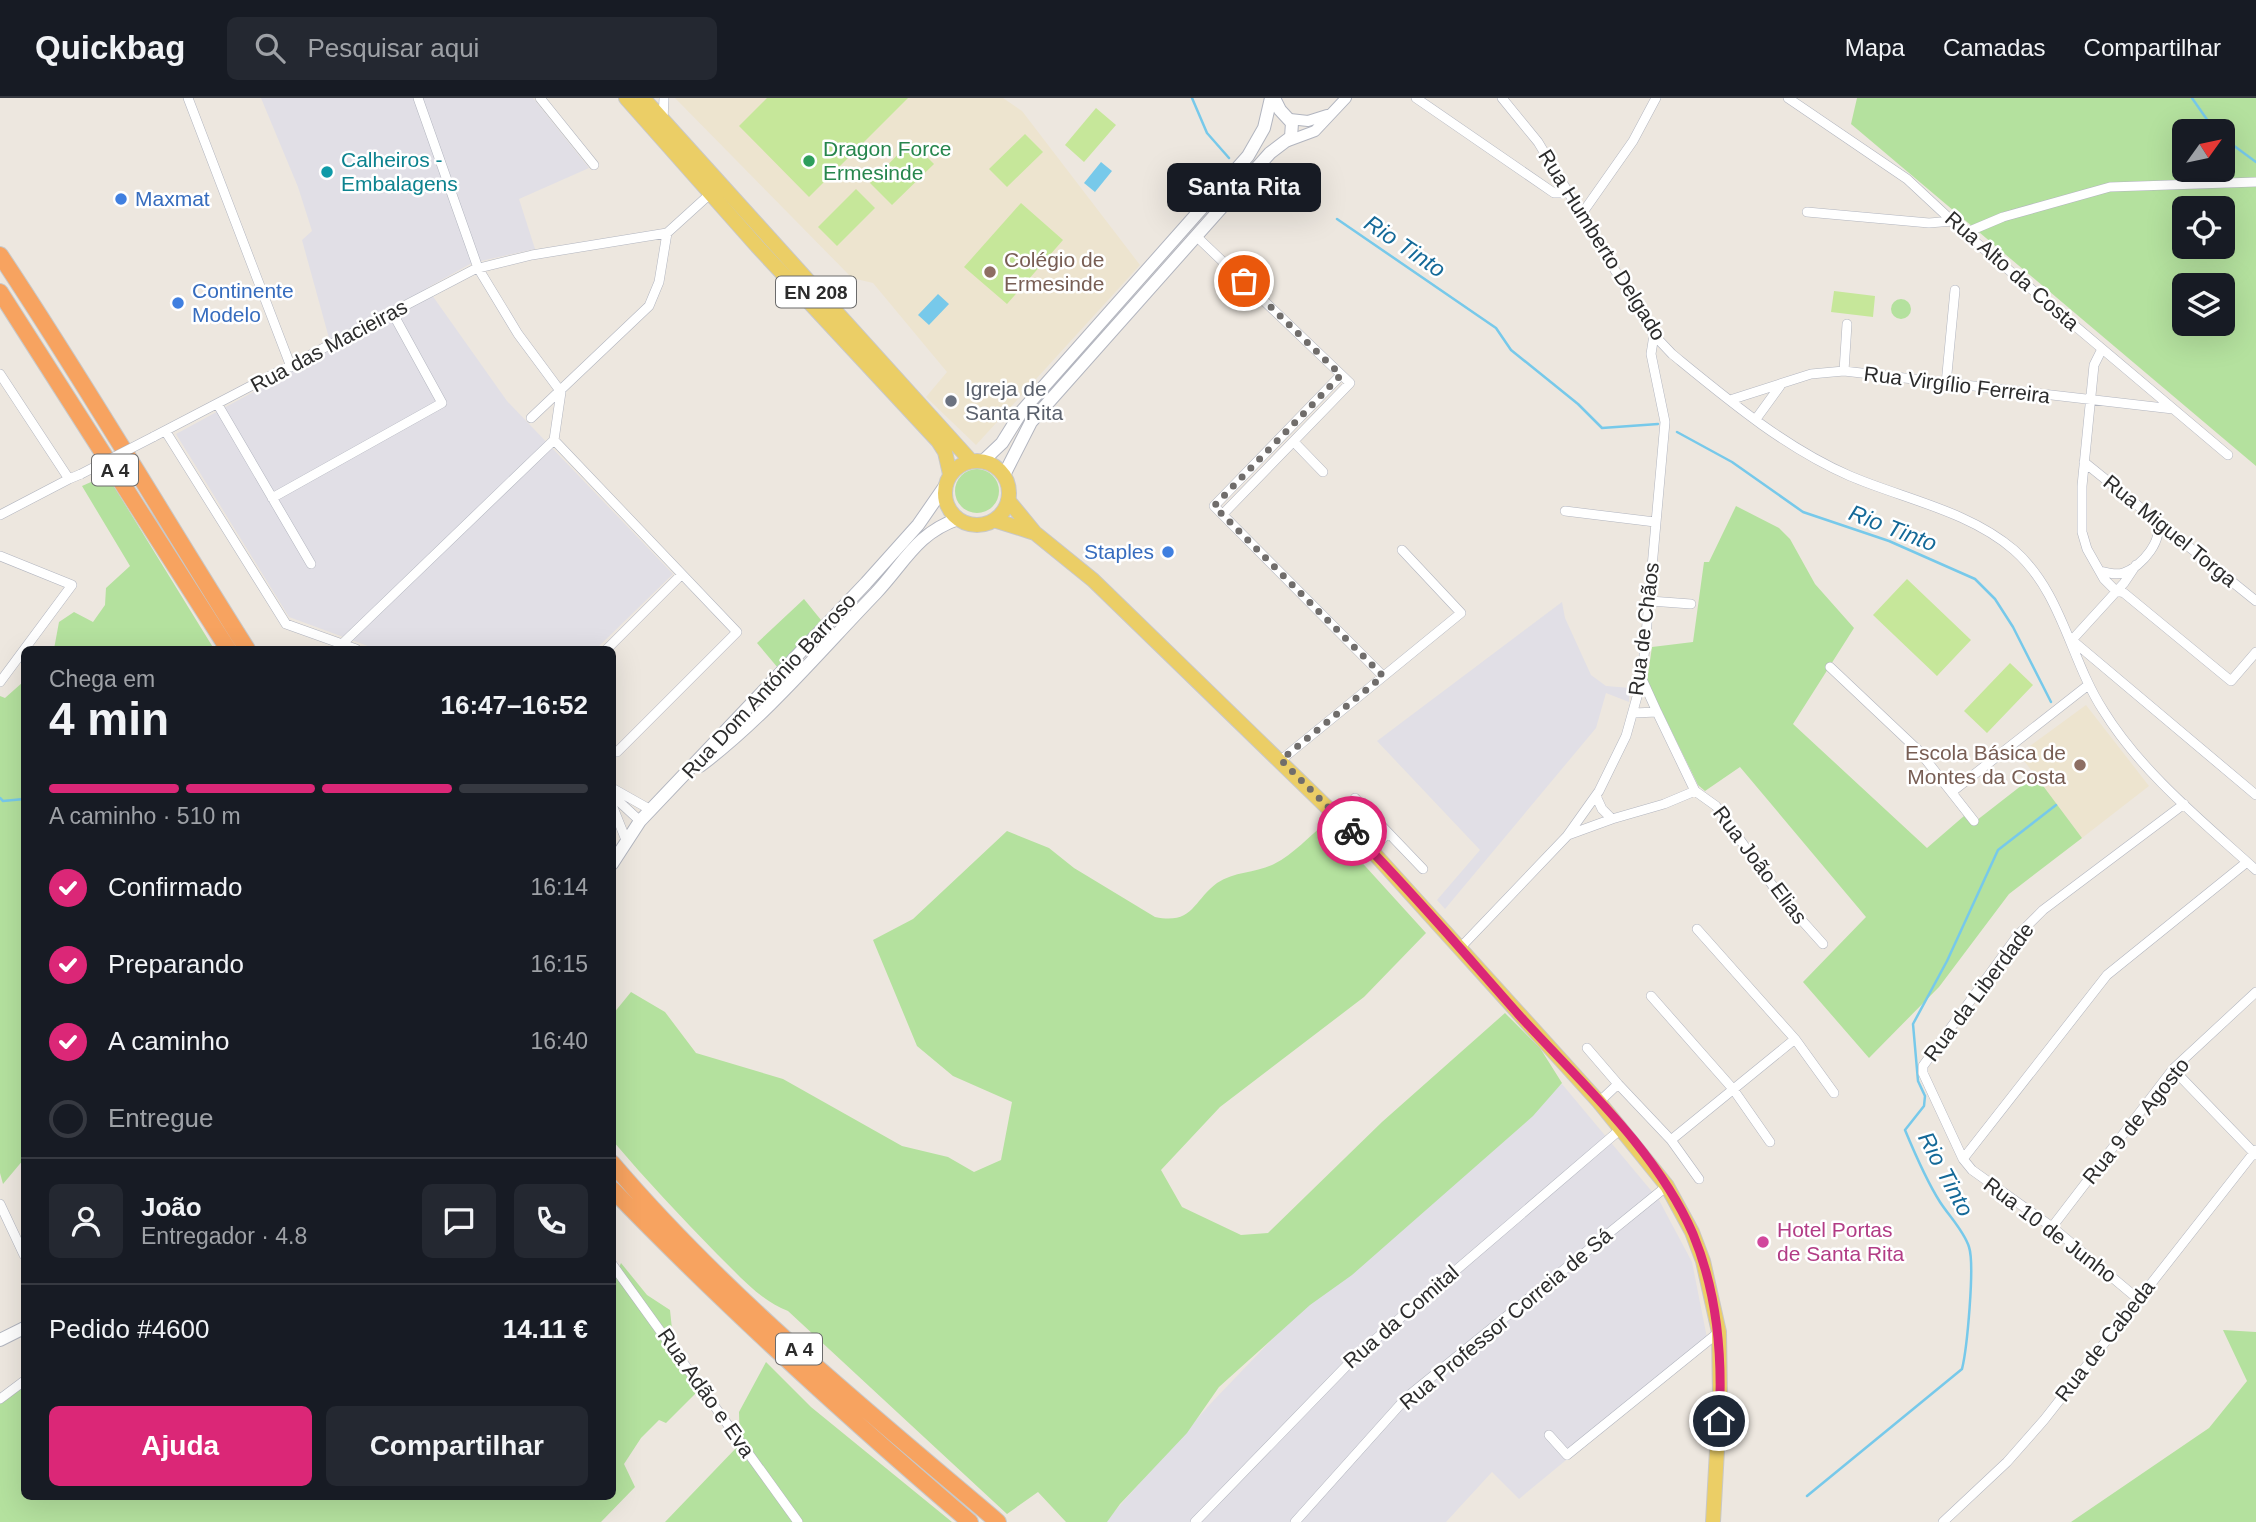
<!DOCTYPE html>
<html lang="pt">
<meta charset="utf-8">
<style>
body{margin:0;font-family:Helvetica,sans-serif;background:#242831;color:#f1f3f6;height:100vh;display:flex;flex-direction:column;font-size:26px;white-space:nowrap}
*{box-sizing:border-box;margin:0}
p{font-size:23px;color:#9ea1a6}
.icon{flex:none;width:38px;height:38px;fill:none;stroke:currentColor;stroke-width:2;stroke-linecap:round;stroke-linejoin:round}
.map{position:relative;flex:1;overflow:hidden}
.sheet{position:absolute;left:21px;top:548px;width:595px;height:854px;display:flex;flex-direction:column;background:#171b24;border-radius:10px;box-shadow:0 7px 28px #0002}
.sheet>*{flex:none}
.needle{width:46px;rotate:57deg}
.controls{position:absolute;left:2172px;top:21px;display:grid;gap:14px}
.controls a{display:grid;place-items:center;width:63px;height:63px;border-radius:10px;background:#171b24;box-shadow:0 7px 28px #0002;font-size:35px}
.pin{position:absolute;display:grid;place-items:center;width:60px;height:60px;color:#fff;margin:-30px;border:4px solid #fff;border-radius:50%;box-shadow:0 2px 7px #0007}
.courier{position:absolute;display:grid;place-items:center;width:70px;height:70px;margin:-35px;border:5px solid #db2777;border-radius:50%;background:#fff;color:#222;box-shadow:0 2px 9px #0007}
.bubble{position:absolute;height:49px;border-radius:10px;background:#171b24;box-shadow:0 7px 28px #0002;font-size:23px;font-weight:700;line-height:49px;text-align:center}
.overview em{font-style:normal;font-weight:700}
.overview div{display:flex;flex-direction:column-reverse}
.overview{display:flex;align-items:center;justify-content:space-between;height:119px;padding:0 28px}
h1{font-size:46px;font-weight:700;line-height:52px}
.bar{display:grid;grid-template-columns:repeat(4,1fr);gap:10px 7px;align-content:center;height:84px;padding:0 28px}
.bar i{height:9px;border-radius:5px;background:#363941}
.bar .selected{background:#db2777}
.bar p{grid-column:span 4}
.line{display:flex;align-items:center;gap:18px;padding:0 28px;border-top:2px solid #363941}
.line div{flex:1}
.round{display:grid;place-items:center;flex:none;width:74px;height:74px;border-radius:10px;background:#242831}
ol{padding:0 28px;list-style:none}
li{display:flex;align-items:center;gap:21px;height:77px}
li p{margin-inline-start:auto}
li .icon{padding:7px;border-radius:50%;background:#db2777;color:#fff;stroke-width:4}
li:last-child{color:#9ea1a6}
li i{width:38px;height:38px;border:4px solid #363941;border-radius:50%}
.cta{display:flex;gap:14px;margin-top:auto;padding:14px 28px}
.cta a{flex:1;height:80px;border-radius:10px;background:#db2777;color:#fff;font-size:28px;font-weight:700;line-height:80px;text-align:center}
.cta a+a{background:#242831;color:#f1f3f6}
header{display:flex;align-items:center;gap:42px;box-sizing:border-box;height:98px;padding:0 35px;background:#171b24;border-bottom:2px solid #363941}
header strong{font-size:33px}
nav{display:flex;gap:38px;margin-inline-start:auto;font-size:24px}
.search{width:490px;height:63px;background:#242831;display:flex;align-items:center;gap:18px;box-sizing:border-box;padding:0 24px;border-radius:10px;color:#9ea1a6;font-size:26px}
.map>svg:first-child{display:block}
.industrial{fill:#e1dfe6}
.education{fill:#ede4cf}
.green{fill:#b4e19e;fill-rule:evenodd}
.pitch{fill:#c6e79a}
.water{fill:#77c9ea}
.lines{fill:none;stroke-linecap:round;stroke-linejoin:round}
.stream{stroke:#77c9ea;stroke-width:2.5}
.minor-casing{stroke:#b2b5bf;stroke-width:10}
.tertiary-casing{stroke:#b2b5bf;stroke-width:12}
.secondary-casing{stroke:#b2b5bf;stroke-width:14}
.primary-casing{stroke:#c8c8c8;stroke-width:16}
.motorway-casing{stroke:#c8c8c8;stroke-width:18}
.minor{stroke:#fff;stroke-width:9}
.tertiary{stroke:#fff;stroke-width:10}
.secondary{stroke:#fff;stroke-width:12}
.primary{stroke:#ebce66;stroke-width:14}
.motorway{stroke:#f7a360;stroke-width:16}
.minor-bridge-casing{stroke:#b2b5bf;stroke-width:10;stroke-linecap:butt}
.minor-bridge{stroke:#fff;stroke-width:9}
.done{stroke:#706d6b;stroke-width:7;stroke-dasharray:0 12.6}
.route{stroke:#db2777;stroke-width:9}
.leisure-dot{fill:#2e9e5b;stroke:#fff;stroke-width:2.5}
.culture-dot{fill:#0f9aa8;stroke:#fff;stroke-width:2.5}
.shop-dot{fill:#3f7fe0;stroke:#fff;stroke-width:2.5}
.education-dot{fill:#8d6e63;stroke:#fff;stroke-width:2.5}
.worship-dot{fill:#6b7280;stroke:#fff;stroke-width:2.5}
.hotel-dot{fill:#d1479c;stroke:#fff;stroke-width:2.5}
.labels{text-anchor:middle;stroke-width:5;stroke-linejoin:round;paint-order:stroke}
.shield{fill:#fff;stroke:#6b6b6b;stroke-width:2}
.shield-label{font-size:19px;font-weight:bold;fill:#2c2c2c}
.leisure-label{font-size:21px;fill:#27864d;stroke:#fff;text-anchor:start}
.culture-label{font-size:21px;fill:#0d838f;stroke:#fff;text-anchor:start}
.shop-label{font-size:21px;fill:#366cbe;stroke:#fff;text-anchor:start}
.street-label{font-size:21px;fill:#2c2c2c;stroke:#fff}
.education-label{font-size:21px;fill:#785e54;stroke:#fff;text-anchor:start}
.worship-label{font-size:21px;fill:#5b616d;stroke:#fff;text-anchor:start}
.hotel-label{font-size:21px;fill:#b23c85;stroke:#fff;text-anchor:start}
.water-label{font-size:23px;font-style:italic;fill:#146998;stroke:#fff}
</style>
<header>
<strong>Quickbag</strong>
<div class="search"><svg class="icon" aria-label="search" viewBox="0 0 24 24"><circle cx="10" cy="10" r="6"/><path d="M15 15l6 6"/></svg>Pesquisar aqui</div>
<nav><a>Mapa</a><a>Camadas</a><a>Compartilhar</a></nav>
</header>
<div class="map">
<svg width="2256" height="1424" viewBox="0 0 2256 1424">
<rect width="100%" height="100%" fill="#ede7df"/>
<path class="industrial" d="M261 0H533L589 70 519 101 535 151 472 165 427 190 507 303 673 476 596 551H376L289 519 176 336 332 251 302 142 312 133 298 89Z
M1562 504 1565 520 1591 577 1606 588 1630 590 1629 604 1606 595 1596 630 1445 811 1437 802 1480 752 1377 643Z
M1562 986 1659 1102 1692 1164 1708 1245 1519 1401 1492 1374 1446 1424H1105L1213 1303 1306 1206Z"/>
<path class="education" d="M675 0H1003L1022 13 1140 167 976 347 926 299 947 274 873 185 852 180Z
M2086 607 2149 688 2082 740 2019 656Z"/>
<path class="green" d="M1857 0H2256V368L1851 26ZM2184 33H2222V72H2184ZM2184 110H2222V149H2184ZM2184 187H2222V226H2184Z
M1891 211a10 10 0 1 1 20 0a10 10 0 1 1-20 0Z
M955 393a22 22 0 1 1 44 0a22 22 0 1 1-44 0Z
M107 377 214 551H54L59 524 74 514 93 524 105 507 106 490 130 468 82 388Z
M1736 408 1779 430 1790 441 1815 486 1854 530 1793 626 1927 750 1964 718 1972 726 2035 677 2082 740 2009 796 1939 889 1869 960 1803 884 1866 819 1740 669 1705 693 1698 687 1647 583 1652 549 1693 544 1704 464H1709Z
M804 501 821 522 778 570 757 545Z
M23 584 24 1061 3 1086 0 1075V598L5 600Z
M1326 725 1426 835 1364 899 1220 1009 1161 1072 1182 1109 1241 1137 1268 1135 1382 1024 1505 915 1540 950 1562 985 1533 1018 1352 1177 1310 1207 1219 1289 1187 1335 1120 1406 1107 1424H1066L1038 1394 1007 1416 788 1213C759 1202 739 1177 717 1156 681 1119 646 1082 613 1043V916L631 894 665 914 696 955 783 981 902 1048 948 1059 974 1074 1001 1062 1012 1004 953 978 917 948 873 842 913 821 1007 733 1049 750 1074 770 1155 819C1193 827 1193 803 1217 785 1235 773 1256 775 1274 766 1294 756 1309 738 1326 725Z
M621 1165 647 1197 670 1212 675 1260 697 1294 666 1325 659 1322 641 1340 624 1366 635 1389 601 1424H0V1303L24 1286V1398H612V1173L616 1176Z
M2223 1232 2256 1234V1424H2071L2209 1330 2247 1283Z
M766 1264 811 1309 952 1424H665L737 1349 740 1351 739 1314Z"/>
<path class="pitch" d="M767 0H908L809 99 739 28Z
M1096 10 1116 27 1084 64 1065 47Z
M1025 36 1043 54 1007 89 989 71Z
M911 43 934 66 892 107 870 85Z
M856 91 875 110 837 148 818 129Z
M1021 105 1063 142 1007 206 964 169Z
M1834 193 1875 198 1873 219 1831 214Z
M1907 481 1971 542 1937 578 1873 517Z
M2010 565 2033 587 1987 635 1964 613Z"/>
<path class="water" d="M1101 64 1112 73 1095 94 1084 85Z
M938 196 949 206 929 227 918 217Z"/>
<g class="lines">
<path class="stream" d="M1192 0 1207 35 1229 60
M2192 0 2215 33
M2222 39 2256 64
M1337 121 1496 230 1511 252 1578 306 1602 330 1658 326
M1677 334 1732 364 1803 414 1889 443 1975 481 1995 501 2013 529 2051 604
M0 700 3 703 24 701
M1807 1398 1962 1271C1967 1251 1975 1167 1969 1149 1964 1133 1949 1118 1940 1104 1926 1082 1915 1056 1905 1032L1924 1008 1925 998 1918 983 1913 926 1947 863 1998 752 2056 707"/>
<g class="minor-casing">
<path id="minor" d="M188 0 291 269
M418 0 478 170 518 236 561 294
M540 0 594 67
M1416 0 1554 95H1567
M1502 0 1538 44 1654 237 1672 256C1727 301 1785 350 1850 378 1904 401 1969 413 2014 452 2062 494 2070 561 2103 612 2141 674 2203 724 2256 772
M1788 0 1907 81 1965 135 2228 357
M663 22 664 0
M1807 114 1929 125 1953 123
M1581 117 1633 43 1656 0
M1965 135 2003 119 2110 89 2256 84
M1196 138 1350 285 1223 416
M2102 251 2094 267 2082 388V434L2087 451 2104 481 2116 493 2124 495 2231 583 2256 554
M1844 273 1847 226
M0 276 69 381 81 376
M1341 277 1214 408 1383 578
M1946 286 1955 192
M1730 302 1811 276 1844 273 2173 311
M218 307 311 466
M531 320 649 208 659 184 667 135
M1756 321 1780 288
M166 334 286 526 356 551
M153 339 475 171 532 157 667 135 710 96
M554 342 737 534 617 654
M554 342 561 294
M1294 344 1323 374
M2084 364 2256 503
M272 400 442 305 392 214
M1565 413 1655 424
M0 417 69 381
M0 458 72 487 0 584
M2100 473C2108 475 2116 477 2123 475 2141 470 2167 439 2155 422
M1650 503 1691 506
M2072 542 2124 485 2136 467
M2073 543 2256 697
M342 546 554 342
M607 551 681 477
M1830 569 1919 653 1974 723
M1657 614 1695 693
M1634 615 1657 614 1642 581
M1281 662 1461 515 1402 452
M612 690 651 712
M1695 693 1716 708 1780 798 1823 846
M1953 693 2087 588
M612 697 640 723
M1355 700 1423 771
M612 707 626 742
M1612 721 1664 706 1695 693
M1568 737 1612 721 1602 711 1596 698
M1371 752 1388 735
M1460 850 1567 738 1599 693 1626 638 1642 581 1665 324 1651 256 1654 237
M1651 898 1733 991 1770 1044
M1795 941 1834 995
M1587 950 1618 986
M2173 971 2256 1057
M1599 1004 1618 986 1671 1042 1795 941 1697 831
M1671 1042 1699 1081
M1963 1061 2107 877 2247 764
M0 1106 24 1157
M2052 1129 2173 971 2256 894
M612 1166 798 1424
M2138 1201 2052 1129 1972 1072 1963 1061 1923 975V968L2018 837 2043 812 2184 706
M0 1301 24 1283
M1549 1337 1567 1357 1719 1234
M1195 1424 1357 1257 1622 1030
M1295 1424 1407 1299 1667 1088
M1943 1424 2007 1364 2044 1322 2256 1052"/>
</g>
<g class="tertiary-casing">
<path id="tertiary" d="M1290 21 1308 23 1327 17
M1288 43 1315 33 1346 0"/>
</g>
<g class="secondary-casing">
<path id="secondary" d="M983 363 1002 345 1022 313 1248 58 1264 30 1271 0
M1004 377 1031 324 1270 55 1291 39 1292 25 1280 12 1274 0
M700 668C765 619 820 553 876 495 905 464 917 435 958 421
M612 766 640 723 866 485 918 427 945 388
M0 1242 24 1230"/>
</g>
<g class="primary-casing">
<path id="primary" d="M626 0 757 148 938 343 945 354 950 376
M643 0 971 363
M945 395a32 32 0 1 1 64 0a32 32 0 1 1-64 0Z
M1008 402 1035 435 1093 482 1371 752 1599 1004 1667 1088 1692 1134 1703 1163 1719 1234 1720 1298 1713 1424
M994 422 1035 435"/>
</g>
<g class="motorway-casing">
<path id="motorway" d="M0 157C86 286 164 420 247 551
M0 194 228 551
M612 1065C726 1199 865 1311 998 1424
M612 1091C726 1209 846 1318 970 1424"/>
</g>
<use href="#minor" class="minor"/>
<use href="#tertiary" class="tertiary"/>
<use href="#secondary" class="secondary"/>
<use href="#primary" class="primary"/>
<use href="#motorway" class="motorway"/>
<g class="minor-bridge-casing">
<path id="minor-bridge" d="M81 376 153 339"/>
</g>
<use href="#minor-bridge" class="minor-bridge"/>
</g>
<g class="lines">
<path class="done" d="M1244 183 1341 277 1214 408 1383 578 1281 662 1352 733"/>
<path class="route" d="M1352 733C1410 791 1464 855 1519 917 1580 984 1656 1051 1693 1136 1718 1196 1723 1259 1719 1323"/>
</g>
<circle class="leisure-dot" cx="809" cy="63" r="7"/>
<circle class="culture-dot" cx="327" cy="74" r="7"/>
<g class="shop-dot">
<circle cx="121" cy="101" r="7"/>
<circle cx="178" cy="205" r="7"/>
<circle cx="1168" cy="454" r="7"/>
</g>
<g class="education-dot">
<circle cx="990" cy="174" r="7"/>
<circle cx="2080" cy="667" r="7"/>
</g>
<circle class="worship-dot" cx="951" cy="303" r="7"/>
<circle class="hotel-dot" cx="1763" cy="1144" r="7"/>
<g class="labels">
<g class="shield">
<rect x="776" y="178.5" width="80" height="31" rx="5"/>
<rect x="92" y="356.5" width="46" height="31" rx="5"/>
<rect x="776" y="1235.5" width="46" height="31" rx="5"/>
</g>
<g class="shield-label">
<text x="816" y="201">EN 208</text>
<text x="115" y="379">A 4</text>
<text x="799" y="1258">A 4</text>
</g>
<g class="leisure-label">
<text x="823" y="58">Dragon Force<tspan x="823" dy="24">Ermesinde</tspan></text>
</g>
<g class="culture-label">
<text x="341" y="69">Calheiros -<tspan x="341" dy="24">Embalagens</tspan></text>
</g>
<g class="shop-label">
<text x="135" y="108">Maxmat</text>
<text x="192" y="200">Continente<tspan x="192" dy="24">Modelo</tspan></text>
<text x="1154" y="461" text-anchor="end">Staples</text>
</g>
<g class="street-label">
<text transform="translate(1602 147) rotate(58)" y="7">Rua Humberto Delgado</text>
<text transform="translate(2012 173) rotate(41)" y="7">Rua Alto da Costa</text>
<text transform="translate(329 248) rotate(-28)" y="7">Rua das Macieiras</text>
<text transform="translate(1957 287) rotate(7)" y="7">Rua Virgílio Ferreira</text>
<text transform="translate(2170 433) rotate(39)" y="7">Rua Miguel Torga</text>
<text transform="translate(1644 531) rotate(-83)" y="7">Rua de Chãos</text>
<text transform="translate(769 588) rotate(-47)" y="7">Rua Dom António Barroso</text>
<text transform="translate(1760 767) rotate(53)" y="7">Rua João Elias</text>
<text transform="translate(1979 894) rotate(-53)" y="7">Rua da Liberdade</text>
<text transform="translate(2136 1023) rotate(-51)" y="7">Rua 9 de Agosto</text>
<text transform="translate(2050 1132) rotate(37)" y="7">Rua 10 de Junho</text>
<text transform="translate(1401 1219) rotate(-41)" y="7">Rua da Comital</text>
<text transform="translate(1506 1221) rotate(-40)" y="7">Rua Professor Correia de Sá</text>
<text transform="translate(2105 1243) rotate(-52)" y="7">Rua de Cabeda</text>
<text transform="translate(706 1295) rotate(55)" y="7">Rua Adão e Eva</text>
</g>
<g class="education-label">
<text x="1004" y="169">Colégio de<tspan x="1004" dy="24">Ermesinde</tspan></text>
<text x="2066" y="662" text-anchor="end">Escola Básica de<tspan x="2066" dy="24">Montes da Costa</tspan></text>
</g>
<g class="worship-label">
<text x="965" y="298">Igreja de<tspan x="965" dy="24">Santa Rita</tspan></text>
</g>
<g class="hotel-label">
<text x="1777" y="1139">Hotel Portas<tspan x="1777" dy="24">de Santa Rita</tspan></text>
</g>
<g class="water-label">
<text transform="translate(1405 148) rotate(34)" y="8">Rio Tinto</text>
<text transform="translate(1893 430) rotate(21)" y="8">Rio Tinto</text>
<text transform="translate(1946 1076) rotate(62)" y="8">Rio Tinto</text>
</g>
</g>
</svg>
<div class="controls">
<a><svg class="needle" viewBox="-14 -14 28 28"><path d="M0-13l5 13h-10z" fill="#e53935"/><path d="M0 13l5-13h-10z" fill="#9ea1a6"/></svg></a>
<a><svg class="icon" aria-label="locate" viewBox="0 0 24 24"><circle cx="12" cy="12" r="6"/><path d="M12 2v4M12 18v4M2 12h4M18 12h4"/></svg></a>
<a><svg class="icon" aria-label="layers" viewBox="0 0 24 24"><path d="M12 4l9 5-9 5-9-5zM3 14l9 5 9-5"/></svg></a>
</div>
<div class="pin" style="left:1244px;top:183px;background:#ea580c"><svg class="icon" aria-label="bag" viewBox="0 0 24 24"><path d="M5 8h14l-1 12H6zM9 8a3 3 0 0 1 6 0"/></svg></div>
<div class="pin" style="left:1719px;top:1323px;background:#1f2937"><svg class="icon" aria-label="home" viewBox="0 0 24 24"><path d="M3 11l9-7 9 7M6 9v11h12V9"/></svg></div>
<div class="courier" style="left:1352px;top:733px"><svg class="icon" aria-label="bike" viewBox="0 0 24 24"><circle cx="6" cy="16" r="4"/><circle cx="18" cy="16" r="4"/><path d="M6 16l4-8h5l3 8M10 8l3 8H6M13 5h3"/></svg></div>
<div class="bubble" style="left:1167px;top:65px;width:154px">Santa Rita</div>
<section class="sheet">
<div class="overview"><div><h1>4 min</h1><p>Chega em</p></div><em>16:47–16:52</em></div>
<div class="bar"><i class="selected"></i><i class="selected"></i><i class="selected"></i><i></i><p>A caminho · 510 m</p></div>
<ol>
<li><svg class="icon" aria-label="check" viewBox="0 0 24 24"><path d="M5 12l5 5 9-10"/></svg>Confirmado<p>16:14</p></li>
<li><svg class="icon" aria-label="check" viewBox="0 0 24 24"><path d="M5 12l5 5 9-10"/></svg>Preparando<p>16:15</p></li>
<li><svg class="icon" aria-label="check" viewBox="0 0 24 24"><path d="M5 12l5 5 9-10"/></svg>A caminho<p>16:40</p></li>
<li><i></i>Entregue</li>
</ol>
<div class="line" style="height:126px"><a class="round"><svg class="icon" aria-label="person" viewBox="0 0 24 24"><circle cx="12" cy="8" r="4"/><path d="M4 21q1-7 8-7t8 7"/></svg></a><div><b>João</b><p>Entregador · 4.8</p></div><a class="round"><svg class="icon" aria-label="chat" viewBox="0 0 24 24"><path d="M4 5h16v11H9l-5 4z"/></svg></a><a class="round"><svg class="icon" aria-label="phone" viewBox="0 0 24 24"><path d="M5 4h4l2 5-3 2q2 4 5 5l2-3 5 2v4C11 20 4 13 5 4z"/></svg></a></div>
<div class="line" style="height:91px"><div>Pedido #4600</div><b>14.11 €</b></div>
<div class="cta"><a>Ajuda</a><a>Compartilhar</a></div>
</section>
</div>
